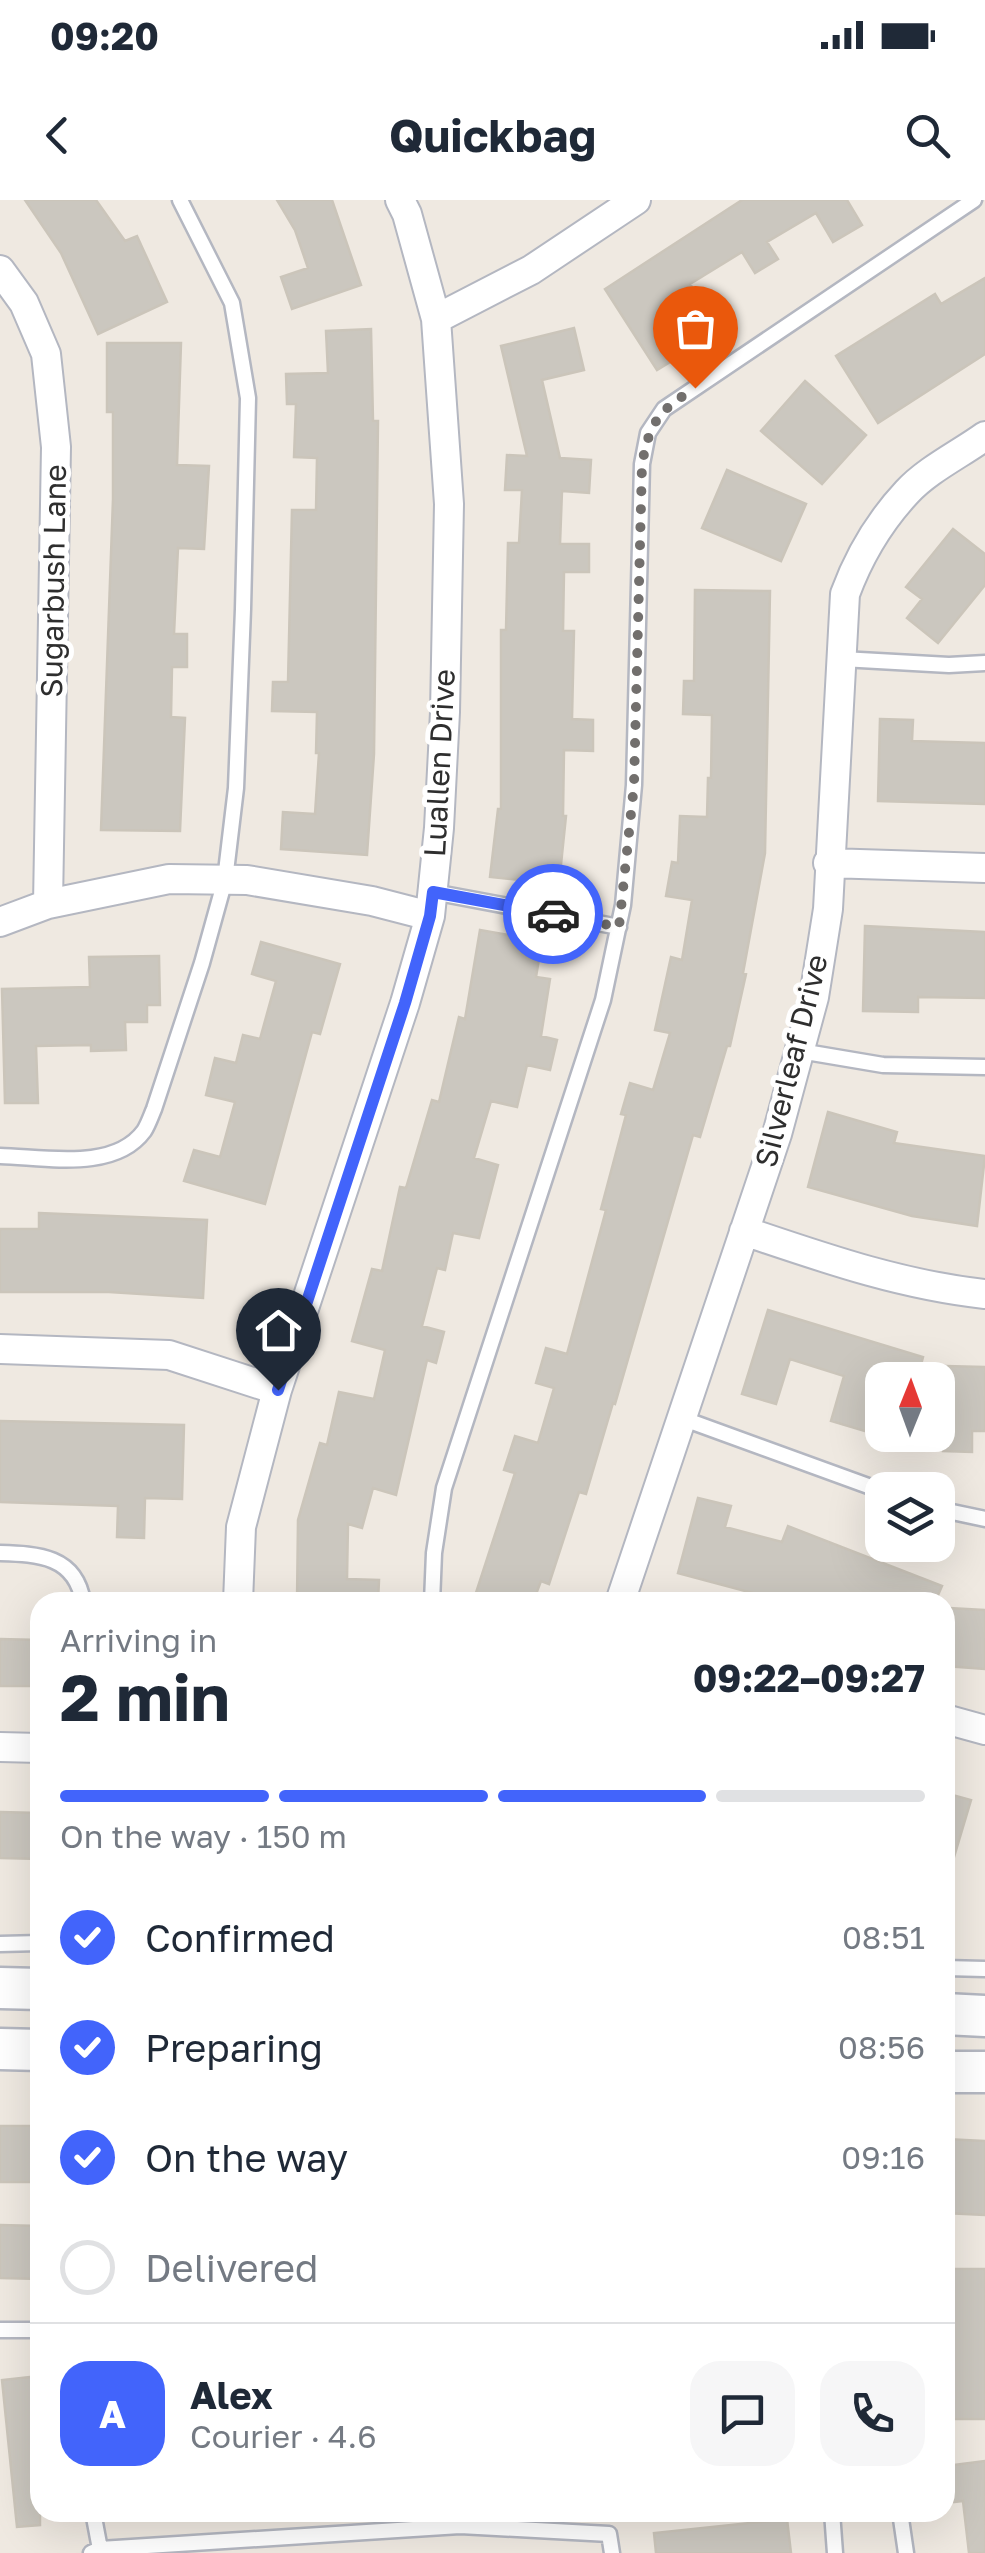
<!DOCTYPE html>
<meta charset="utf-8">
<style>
body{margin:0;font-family:"Golos Text",sans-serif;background:#f6f6f7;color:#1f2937;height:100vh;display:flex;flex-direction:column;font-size:38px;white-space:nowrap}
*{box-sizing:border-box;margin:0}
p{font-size:32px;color:#747a83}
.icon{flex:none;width:55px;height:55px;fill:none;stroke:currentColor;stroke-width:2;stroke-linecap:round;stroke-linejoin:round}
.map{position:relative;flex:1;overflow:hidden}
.side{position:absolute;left:30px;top:1392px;width:925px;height:930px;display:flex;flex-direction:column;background:#fff;border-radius:30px;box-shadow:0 10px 40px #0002}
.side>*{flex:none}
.needle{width:65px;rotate:1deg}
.tools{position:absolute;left:865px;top:1162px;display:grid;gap:20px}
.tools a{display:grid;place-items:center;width:90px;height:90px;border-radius:20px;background:#fff;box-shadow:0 10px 40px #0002;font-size:50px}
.pin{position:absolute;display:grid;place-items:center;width:85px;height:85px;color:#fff;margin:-102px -42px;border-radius:50% 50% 50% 0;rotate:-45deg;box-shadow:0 0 10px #0007}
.pin .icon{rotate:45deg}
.courier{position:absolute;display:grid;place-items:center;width:100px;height:100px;margin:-50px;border:8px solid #4264fb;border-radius:50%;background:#fff;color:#222;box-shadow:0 2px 12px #0007}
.summary em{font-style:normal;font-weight:700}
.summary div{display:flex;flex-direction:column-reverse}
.summary{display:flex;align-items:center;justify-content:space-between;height:170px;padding:0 30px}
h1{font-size:65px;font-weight:700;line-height:75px}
.bar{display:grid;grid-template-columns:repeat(4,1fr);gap:15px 10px;align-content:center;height:120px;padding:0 30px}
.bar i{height:12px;border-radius:8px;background:#e0e1e3}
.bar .on{background:#4264fb}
.bar p{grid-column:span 4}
.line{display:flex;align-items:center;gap:25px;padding:0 30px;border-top:2px solid #e0e1e3}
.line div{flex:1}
.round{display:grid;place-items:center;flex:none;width:105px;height:105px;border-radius:30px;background:#f6f6f7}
ol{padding:0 30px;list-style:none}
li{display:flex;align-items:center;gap:30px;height:110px}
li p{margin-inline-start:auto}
li .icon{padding:10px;border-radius:50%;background:#4264fb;color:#fff;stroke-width:4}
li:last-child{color:#747a83}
li i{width:55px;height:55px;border:5px solid #e0e1e3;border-radius:50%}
.status{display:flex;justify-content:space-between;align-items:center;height:70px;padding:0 50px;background:#fff;direction:ltr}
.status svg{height:28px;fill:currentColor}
header{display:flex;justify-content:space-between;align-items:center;height:130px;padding:0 30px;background:#fff;font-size:45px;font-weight:700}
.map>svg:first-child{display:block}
.building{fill:#cbc7bf;stroke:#cbc5ba;stroke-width:2.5}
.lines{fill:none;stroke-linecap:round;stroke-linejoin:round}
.lane-casing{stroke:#b4b7c1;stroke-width:19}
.street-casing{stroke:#b4b7c1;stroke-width:32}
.secondary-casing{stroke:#b4b7c1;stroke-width:45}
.lane{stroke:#fff;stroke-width:14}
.street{stroke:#fff;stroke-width:28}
.secondary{stroke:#fff;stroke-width:40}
.done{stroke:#726f6d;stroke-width:10;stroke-dasharray:0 18}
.route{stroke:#4264fb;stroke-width:12}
.labels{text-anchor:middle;stroke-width:10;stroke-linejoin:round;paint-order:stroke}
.street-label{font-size:30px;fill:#2e2e2e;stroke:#fff}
</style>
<div class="status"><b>09:20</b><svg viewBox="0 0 49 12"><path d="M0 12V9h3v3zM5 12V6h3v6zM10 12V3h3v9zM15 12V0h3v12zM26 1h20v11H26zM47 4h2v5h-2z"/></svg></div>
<header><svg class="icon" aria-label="back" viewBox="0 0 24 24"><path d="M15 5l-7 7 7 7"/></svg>Quickbag<svg class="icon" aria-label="search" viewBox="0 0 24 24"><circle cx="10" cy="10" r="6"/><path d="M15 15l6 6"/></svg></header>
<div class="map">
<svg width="985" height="2353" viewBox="0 0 985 2353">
<rect width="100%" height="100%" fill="#efe9e1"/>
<path class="building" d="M25 0H96L125 41 137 36 167 102 98 134 61 53Z
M277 0H332L361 85 292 109 281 77 308 68 295 30Z
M742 0H847L862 25 833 42 816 13 767 42 778 59 755 73 742 52 690 84 706 109 674 129 688 151 657 170 605 89Z
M985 78V154L878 223 836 156 935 94 941 104Z
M574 128 584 170 542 180 560 258 591 260 589 293 562 291 560 344H589V372H564L563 431H574L572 519 593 520V551L564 550 563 616H566L559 684 490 677 498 609H501V430H506L508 343H519L522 290H505L507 255 527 256 501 146Z
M371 129 373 221H378L374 554 367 655 281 649 283 612 315 614 319 553H316L317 512 272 511 273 482H288L292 310H316L317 258 294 257 296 204H287L286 174 328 173 326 131Z
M107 143H181L177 265 209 266 204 349 178 348 174 434H187V467H172L171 517 185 518 180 631 101 630 113 299V212H107Z
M805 181 866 235 822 284 761 231Z
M727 270 806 304 781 361 702 328Z
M953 329 985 354V385L938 443 907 418 922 399 906 387Z
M695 390 770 391 765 653 743 773 746 774 730 846H727L700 937 693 935 615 1204 613 1203 586 1294 579 1292 549 1384 541 1381 533 1402H473L515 1273 504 1270 515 1236 538 1243 554 1188 536 1183 546 1148 567 1154 606 1010 601 1009 626 915 621 914 630 883 653 890 670 833 655 830 671 757 682 760 692 700 666 696 672 662 678 663 680 616 707 617 708 578H711L712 515 683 514 684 481H694Z
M880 519 913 520 912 541 985 543V604L878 601Z
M865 726 985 732V798L918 797V812L863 811Z
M480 730 542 741 536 777 550 779 541 836 557 840 550 870 527 865 517 907 491 901 474 958 498 965 479 1038 453 1033 445 1070 437 1068 422 1126 444 1132 436 1163 427 1160 396 1295 373 1288 362 1328 348 1324 347 1379 379 1380 378 1402H297L298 1320 320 1243 327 1245 339 1192 374 1199 385 1150 352 1141 372 1069 382 1071 400 987 406 988 432 900 439 902 459 817 465 819Z
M261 742 340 764 320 834 312 832 265 1004 184 981 194 950 220 957 235 902 206 895 215 858 236 863 243 835 260 839 276 781 252 774Z
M159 756 160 805H147V822H125L126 850 91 851V845L36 846 38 903H5L2 789 90 787 89 757Z
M828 912 897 932 894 943 985 956 977 1026 912 1016 808 987Z
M39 1013 207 1020 203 1098 109 1092H0V1029H39Z
M768 1110 923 1157 917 1180H882V1213L874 1210 868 1232 831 1221 844 1176 790 1159 776 1204 742 1194Z
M945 1166 985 1167V1231H972V1252L943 1251Z
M0 1221 184 1225 182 1299 145 1298 144 1338 117 1337 118 1306 0 1302Z
M698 1298 731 1306 725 1327 782 1342 788 1326 942 1386 935 1402H761L764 1396 678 1373Z
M949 1408 985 1410V1469L946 1466Z
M0 1439 40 1440V1486H0Z
M945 1593 971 1600 951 1667 945 1666Z
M0 1612 40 1613V1659L0 1658Z
M0 1926H40V1982H0Z
M945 1939 985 1941V2015L945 2013Z
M0 2025 40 2026V2079L0 2078Z
M945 2069H985V2219H945Z
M40 2176V2325L17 2327 2 2180Z
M985 2261V2353H969L963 2301 945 2303V2266Z
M787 2319 791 2353H656L654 2333Z"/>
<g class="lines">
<g class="lane-casing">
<path id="lane" d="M842 459 949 465 985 463
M433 692 619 727
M800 851 883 865 985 867
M0 956C44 957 114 972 144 931 148 925 151 916 154 909L202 763 225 680 236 588 243 409 248 198 232 103 180 0
M684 1219 882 1291
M938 1309 985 1319
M0 1353C38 1354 76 1356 83 1402
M432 1402 434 1353 444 1288 603 800 623 705 634 585 642 264 648 233 664 209 974 0
M0 1744 40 1743
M945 1768 985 1769
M0 2130H40
M93 2312 100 2349
M832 2312 835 2353
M900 2312 906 2353
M91 2353 100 2349 460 2326 609 2334 612 2353"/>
</g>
<g class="street-casing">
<path id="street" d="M0 70 24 103 46 154 56 247 48 704
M436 119 531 70 636 0
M828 663 985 668
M0 722 48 704 169 679 247 680 372 701 430 716
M744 1031C824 1058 901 1085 985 1094
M0 1149 169 1155 277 1190
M238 1402 241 1327 277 1190 405 803 430 716 439 628 445 512 449 304 436 119 407 14 400 0
M620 1402 777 934 814 797 828 709 845 394C859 356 879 322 907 292 927 270 960 254 985 236
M945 1519 985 1530
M0 1547 40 1548"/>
</g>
<g class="secondary-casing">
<path id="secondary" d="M0 1788 40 1789
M945 1814 985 1816
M0 1849 40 1850
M945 1872H985"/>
</g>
<use href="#lane" class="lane"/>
<use href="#street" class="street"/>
<use href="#secondary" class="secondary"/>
</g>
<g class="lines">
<path class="done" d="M553 714 619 727 634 585 642 264C650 221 659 211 695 188"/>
<path class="route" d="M278 1190 405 803 430 716 433 692 553 714"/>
</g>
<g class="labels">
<g class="street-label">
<text transform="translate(54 381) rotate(-89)" y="10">Sugarbush Lane</text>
<text transform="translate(440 563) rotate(-87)" y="10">Luallen Drive</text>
<text transform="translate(792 861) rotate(-76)" y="10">Silverleaf Drive</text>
</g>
</g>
</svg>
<div class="tools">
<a><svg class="needle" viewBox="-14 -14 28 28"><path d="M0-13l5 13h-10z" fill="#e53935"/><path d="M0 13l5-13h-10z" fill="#747a83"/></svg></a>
<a><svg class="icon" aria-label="layers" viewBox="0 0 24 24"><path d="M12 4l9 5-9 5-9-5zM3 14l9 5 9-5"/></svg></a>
</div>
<div class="pin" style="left:695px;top:188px;background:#ea580c"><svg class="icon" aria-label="bag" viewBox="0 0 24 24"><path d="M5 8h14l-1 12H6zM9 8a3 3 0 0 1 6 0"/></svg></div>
<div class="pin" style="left:278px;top:1190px;background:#1f2937"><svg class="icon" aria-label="home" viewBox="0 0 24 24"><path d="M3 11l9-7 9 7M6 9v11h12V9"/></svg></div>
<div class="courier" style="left:553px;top:714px"><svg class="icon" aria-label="car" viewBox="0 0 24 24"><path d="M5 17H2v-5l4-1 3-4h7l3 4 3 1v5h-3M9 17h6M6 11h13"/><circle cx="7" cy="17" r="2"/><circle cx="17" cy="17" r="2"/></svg></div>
<section class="side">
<div class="summary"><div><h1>2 min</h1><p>Arriving in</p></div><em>09:22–09:27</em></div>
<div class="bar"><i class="on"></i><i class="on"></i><i class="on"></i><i></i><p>On the way · 150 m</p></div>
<ol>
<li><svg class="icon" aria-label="check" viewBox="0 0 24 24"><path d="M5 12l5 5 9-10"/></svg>Confirmed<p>08:51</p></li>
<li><svg class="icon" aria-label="check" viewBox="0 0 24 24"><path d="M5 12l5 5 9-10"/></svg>Preparing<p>08:56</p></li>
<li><svg class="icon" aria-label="check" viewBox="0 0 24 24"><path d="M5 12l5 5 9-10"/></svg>On the way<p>09:16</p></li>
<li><i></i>Delivered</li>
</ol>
<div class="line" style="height:180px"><b class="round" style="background:#4264fb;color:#fff">A</b><div><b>Alex</b><p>Courier · 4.6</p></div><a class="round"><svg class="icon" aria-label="chat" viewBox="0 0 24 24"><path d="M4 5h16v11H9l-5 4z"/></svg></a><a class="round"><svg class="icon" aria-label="phone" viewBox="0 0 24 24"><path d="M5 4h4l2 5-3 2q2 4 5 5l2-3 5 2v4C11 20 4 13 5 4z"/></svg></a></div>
</section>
</div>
